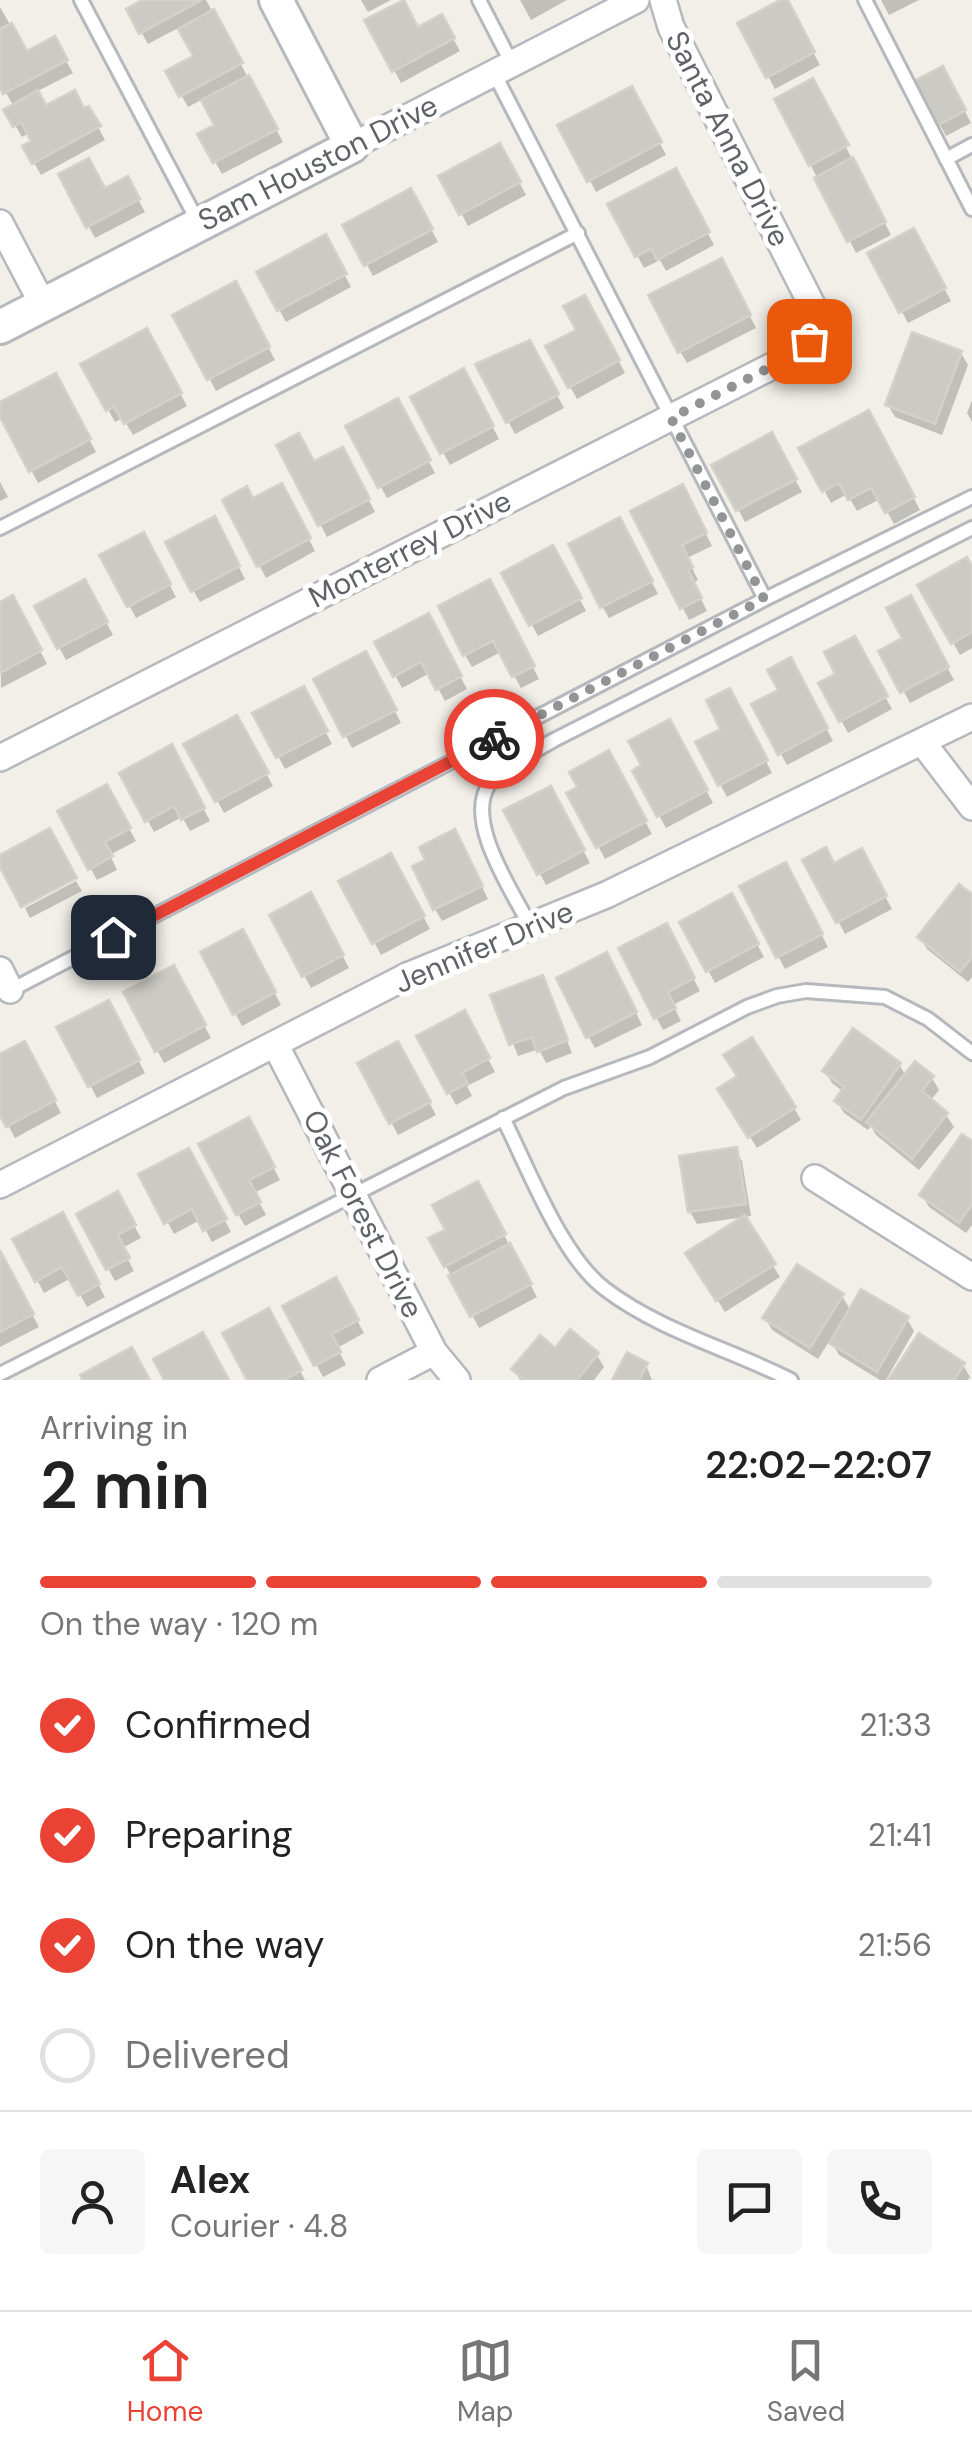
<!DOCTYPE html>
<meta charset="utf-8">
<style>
body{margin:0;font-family:"DM Sans",sans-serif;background:#f6f6f6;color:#222;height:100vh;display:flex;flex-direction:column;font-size:38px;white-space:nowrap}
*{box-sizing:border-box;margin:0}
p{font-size:32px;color:#767676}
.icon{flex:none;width:55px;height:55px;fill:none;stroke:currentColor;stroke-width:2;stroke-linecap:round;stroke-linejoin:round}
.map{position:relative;height:1380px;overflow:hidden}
.drawer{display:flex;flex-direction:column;background:#fff;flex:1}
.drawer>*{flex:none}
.pin{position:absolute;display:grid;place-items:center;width:85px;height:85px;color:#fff;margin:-42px;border-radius:20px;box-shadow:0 5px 15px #0006}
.courier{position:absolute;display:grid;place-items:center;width:100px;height:100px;margin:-50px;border:8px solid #ea4335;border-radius:50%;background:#fff;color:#222;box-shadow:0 2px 12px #0007}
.headline em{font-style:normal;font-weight:600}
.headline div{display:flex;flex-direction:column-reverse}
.headline{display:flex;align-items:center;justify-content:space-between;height:170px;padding:0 40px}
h1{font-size:65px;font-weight:600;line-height:75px}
.bar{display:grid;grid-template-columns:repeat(4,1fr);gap:15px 10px;align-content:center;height:120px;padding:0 40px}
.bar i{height:12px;border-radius:8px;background:#e0e0e0}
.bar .current{background:#ea4335}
.bar p{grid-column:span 4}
.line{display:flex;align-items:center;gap:25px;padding:0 40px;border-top:2px solid #e0e0e0}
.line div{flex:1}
.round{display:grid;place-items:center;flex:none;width:105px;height:105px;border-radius:10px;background:#f6f6f6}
ol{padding:0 40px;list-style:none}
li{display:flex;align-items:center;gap:30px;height:110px}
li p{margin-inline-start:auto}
li .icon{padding:10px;border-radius:50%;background:#ea4335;color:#fff;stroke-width:4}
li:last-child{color:#767676}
li i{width:55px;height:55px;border:5px solid #e0e0e0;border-radius:50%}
.tab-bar{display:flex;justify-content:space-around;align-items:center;height:140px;border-top:2px solid #e0e0e0;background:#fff;font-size:28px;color:#767676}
.tab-bar a{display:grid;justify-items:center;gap:5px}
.tab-bar .current{color:#ea4335}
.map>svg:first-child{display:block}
.shadow{fill:#0003}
.building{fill:#cccac5;stroke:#d6d1c6;stroke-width:2.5}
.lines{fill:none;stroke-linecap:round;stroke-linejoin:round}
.service-casing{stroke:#b5b8bc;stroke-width:18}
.minor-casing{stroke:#b5b8bc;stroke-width:30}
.tertiary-casing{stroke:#b5b8bc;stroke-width:38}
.service{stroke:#fff;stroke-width:12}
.minor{stroke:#fff;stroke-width:25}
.tertiary{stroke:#fff;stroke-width:32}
.done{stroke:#929495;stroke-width:10;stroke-dasharray:0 18}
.route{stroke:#ea4335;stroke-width:12}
.labels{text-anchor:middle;stroke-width:10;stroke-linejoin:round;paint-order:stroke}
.street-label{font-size:30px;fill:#5f6368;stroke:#fff}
</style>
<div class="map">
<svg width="972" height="1380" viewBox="0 0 972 1380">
<rect width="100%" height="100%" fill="#f1efe8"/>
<path class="shadow" d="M147 0H206L283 142 222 174 200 135 218 126 203 99 188 107 168 72 196 58 180 27 148 44 129 10Z
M361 0H391L368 12Z
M520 0H567L531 20Z
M785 0 820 65 775 89 740 24Z
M881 0H919L889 15Z
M0 7 27 54 54 40 73 73 36 92 46 108 84 112 89 109 105 140 41 175 25 147 34 142 29 133 22 137 15 125 14 107 0 82Z
M441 17 460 51 401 83 368 21 418 30Z
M942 69 971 123 946 136 917 82Z
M812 81 891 235 856 253 777 100Z
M631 89 666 155 596 192 561 126Z
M500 146 526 195 468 226 442 177Z
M675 171 714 245 666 271 660 260 644 268 610 205Z
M61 175 104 191 127 179 145 212 95 238Z
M410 191 438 242 373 276 346 226Z
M913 231 951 301 908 323 871 254Z
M325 238 351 287 286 322 259 273Z
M728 273 756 328 687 363 680 351Z
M235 285 275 360 216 391 176 316Z
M584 298 625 373 577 399 548 347 579 331Z
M146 331 187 406 133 435 123 418 115 422 84 365Z
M529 343 564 408 515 434 478 365Z
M961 353 968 365 942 435 895 417 888 405Z
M463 371 499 439 450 465 413 398Z
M55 376 96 452 38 483 0 412V405Z
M972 400V422L967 413Z
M397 402 435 473 387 498 349 428Z
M868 414 920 510 894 524 880 499 857 511 847 494 831 503 802 449Z
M771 436 802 492 745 522 715 466Z
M279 446 314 464 349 462 375 512 327 537Z
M0 482 8 497 0 501Z
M281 487 315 551 266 578 225 501 253 502Z
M688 499 712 546 687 558 698 580 693 583 707 611 689 620 633 512Z
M221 532 245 579 200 602 193 590Z
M626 532 658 594 609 618 602 606Z
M143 535 176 597 136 618 103 556Z
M552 548 586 611 538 636 504 574Z
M972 570V648L960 655 921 586Z
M84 582 113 635 66 660 37 607Z
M496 594 539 679 521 688 501 652 472 667 465 655Z
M12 598 47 664 1 688 0 605Z
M910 598 954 680 910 703 882 652 905 639Z
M428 616 467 689 445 701 430 673 402 688 378 643Z
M854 639 892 709 848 733 821 684 838 675Z
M790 661 833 741 787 765 754 705 781 691Z
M372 666 401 723 352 748 316 680Z
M303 689 332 744 285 769 255 714Z
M736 703 772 773 727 797 698 743 724 730Z
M236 718 273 786 224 813 187 745Z
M669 722 713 803 666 828 635 772 645 766Z
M171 748 210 821 190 831 182 817 154 832 122 774Z
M608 753 652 834 605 859 570 794 580 788Z
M106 787 136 841 110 855 117 870 97 880 60 812Z
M550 789 590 863 546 885 507 811Z
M461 844 488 899 442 921 435 909Z
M861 852 892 909 845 934 806 861 834 866Z
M390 856 430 929 381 955 342 882Z
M792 877 828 947 785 969 742 888Z
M76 881 82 891 30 918 25 908Z
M310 896 349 968 311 988 272 916Z
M731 896 764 957 715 983 682 923Z
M972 897V977L968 982 927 949 920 937Z
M242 932 281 1005 242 1026 203 953Z
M672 939 700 991 673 1005 681 1021 663 1030 621 950Z
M613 967 642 1025 595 1048 588 1036Z
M173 968 211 1038 164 1063 126 993Z
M542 978 572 1053 546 1063 539 1049 518 1056 494 996Z
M464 1014 495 1072 467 1086 472 1096 456 1105 419 1037Z
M115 1015 145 1073 97 1098 60 1028Z
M24 1044 61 1113 15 1138 0 1110V1063Z
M397 1044 436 1115 398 1135 360 1064Z
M899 1064 906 1076 932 1078 939 1090 930 1101 946 1115 954 1127 919 1170 876 1135 871 1126 868 1130 844 1113 837 1101 844 1092 832 1083 825 1071Z
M739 1077 794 1108 801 1120 757 1148 720 1090Z
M255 1133 280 1180 254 1193 266 1215 245 1226 238 1214Z
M972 1144V1225L966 1233 929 1207 922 1195Z
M735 1149 742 1161 751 1216 697 1224 690 1212Z
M188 1151 231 1232 212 1242 200 1220 174 1234 142 1175Z
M477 1184 537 1297 479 1328 432 1240 448 1231Z
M117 1195 141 1238 122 1248 134 1271 115 1281 79 1215Z
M62 1216 105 1297 87 1307 71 1278 44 1293 16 1240Z
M744 1218 780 1277 725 1312 688 1253Z
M0 1255 39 1327 0 1347Z
M335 1280 364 1333 337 1348 346 1365 323 1377 286 1307Z
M842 1296 851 1311 907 1319 914 1331 886 1380H880L839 1355 830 1340 818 1359 772 1330 765 1318Z
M268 1312 305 1380H250Z
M555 1351 597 1355 604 1367 594 1380H520L514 1369Z
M646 1365 652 1380H615Z
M963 1365 970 1377 968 1380H891Z"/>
<path class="building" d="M142 0H202L139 34 126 9Z
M404 0 418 27 442 14 455 38 392 72 364 20Z
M780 0H788L815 52 766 78 737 23Z
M214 9 243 63 179 97 165 71 193 56 178 29Z
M12 23 27 51 55 36 68 60 3 94 0 87V29Z
M943 66 966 110 937 126 914 81Z
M249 75 278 129 213 163 197 134 214 125 201 100Z
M813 78 849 145 809 166 774 99Z
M632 86 662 142 587 182 557 125Z
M38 90 46 105 75 90 84 108 89 106 101 126 32 164 22 146 31 141 21 122 13 127 3 110Z
M500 143 521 182 459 215 438 176Z
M853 157 886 222 847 242 814 178Z
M89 158 105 188 128 176 140 199 86 228 58 174Z
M676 168 710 232 657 260 651 249 635 257 607 204Z
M411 188 433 229 364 266 342 225Z
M914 228 946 288 899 313 867 253Z
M326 234 347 274 277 311 256 272Z
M722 258 751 315 678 353 648 295Z
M236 281 270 347 207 380 172 315Z
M585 295 620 360 568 388 545 346 576 330 563 306Z
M147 328 182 393 124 424 114 407 106 411 80 364Z
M912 332 962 351 935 424 885 405Z
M530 340 559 394 506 423 475 364Z
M464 368 494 426 440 454 410 397Z
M56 373 91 439 29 472 0 417V402Z
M398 398 431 460 378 488 345 426Z
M869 410 915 497 885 513 871 488 848 500 839 483 822 492 798 448Z
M772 432 797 479 736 511 711 465Z
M299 433 314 461 343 447 370 499 318 526 276 445Z
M282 483 311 538 257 567 222 500 247 486 253 498Z
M683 484 707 533 682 545 693 567 688 570 702 598 680 609 630 511Z
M215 516 240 566 191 592 165 542Z
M620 517 653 581 600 608 568 544Z
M144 532 171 584 127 607 99 555Z
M553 545 582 598 529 626 501 573Z
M967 557 972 566V632L951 644 917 585Z
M85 579 108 622 57 649 34 606Z
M490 579 535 666 512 677 493 641 463 656 438 606Z
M13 595 42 650 0 673V602Z
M911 595 949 667 900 693 878 651 902 638 886 608Z
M429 613 462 676 436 690 421 662 393 677 374 642Z
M855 636 888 696 839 722 818 683 835 674 824 652Z
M366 651 397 710 343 737 313 679Z
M791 657 828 728 778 755 751 704 778 690 767 670Z
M304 686 328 731 276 758 252 713Z
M730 688 768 760 718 786 695 742 720 729 706 700Z
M237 715 269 773 215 802 183 744Z
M670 719 708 790 657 817 632 771 641 765 628 741Z
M172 744 205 808 181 820 174 806 145 822 119 773Z
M609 750 647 821 596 848 566 793 577 787 569 772Z
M107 784 131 828 105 842 113 856 88 870 57 811Z
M551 786 585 850 537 875 503 810Z
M50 828 77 878 21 907 0 867V855Z
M455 829 483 886 433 910 412 866 425 860 419 847Z
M826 847 834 863 862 848 887 896 836 923 802 860Z
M391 853 425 916 372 944 338 881Z
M786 862 823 934 776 958 739 886Z
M959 884 972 894V957L960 972 917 937Z
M311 892 344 955 302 977 269 915Z
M732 893 759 944 706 972 679 922Z
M667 923 695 978 668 992 676 1008 654 1019 618 948Z
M243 929 276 992 233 1015 200 952Z
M607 952 637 1012 586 1038 556 978Z
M174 965 206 1025 155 1052 123 992Z
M543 975 568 1040 537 1052 532 1037 509 1045 490 995Z
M109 1000 140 1060 88 1087 56 1027Z
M465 1010 490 1058 462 1073 468 1083 447 1094 416 1036Z
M853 1028 901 1063 861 1120 834 1101 844 1087 822 1071Z
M752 1037 796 1107 748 1138 717 1089 737 1076 723 1055Z
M25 1041 56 1100 6 1127 0 1116V1054Z
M398 1041 431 1102 389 1124 357 1063Z
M915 1061 934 1076 922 1091 948 1113 912 1159 866 1122Z
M249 1117 275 1167 249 1180 261 1202 236 1215 198 1144Z
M962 1134 972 1141V1204L959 1223 919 1195Z
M737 1147 746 1204 688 1212 679 1156Z
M189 1148 227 1219 203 1231 192 1209 164 1224 138 1174Z
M478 1181 506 1234 444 1267 428 1238 445 1230 432 1205Z
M118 1191 136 1225 118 1235 130 1258 106 1270 76 1214Z
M63 1212 100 1284 78 1296 62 1267 35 1282 12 1239Z
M745 1215 776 1264 716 1301 685 1253Z
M510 1243 532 1284 470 1317 448 1276Z
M0 1250 34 1314 0 1332Z
M797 1264 844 1294 810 1348 762 1318Z
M336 1277 359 1320 332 1334 341 1352 314 1366 282 1306Z
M861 1289 909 1317 877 1372 829 1343Z
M269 1308 302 1370 284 1380H247L222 1333Z
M570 1329 599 1353 577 1380H524L511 1369 540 1335 555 1348Z
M203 1332 229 1380H164L153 1359Z
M919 1333 965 1363 954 1380H888Z
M132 1347 150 1380H83L80 1375Z
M627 1352 648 1363 639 1380H612Z"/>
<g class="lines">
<g class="service-casing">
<path id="service" d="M81 0 198 222
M479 0 512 64
M865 0 972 209
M494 73 765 599
M946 159 972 145
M0 528 578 233
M530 926C512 890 463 820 490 783 504 765 534 752 554 740L972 528
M7 992 765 599 972 497
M503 1118C528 1167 561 1256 605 1289 660 1331 730 1349 791 1380
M0 1374 564 1088 650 1057 747 1007 777 996 806 991 885 997 928 1019 972 1053"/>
</g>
<g class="minor-casing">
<path id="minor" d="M352 146 636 0
M0 223 43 305
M923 743 972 807
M0 758 796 354C813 338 817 328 812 305L671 27 663 0
M0 970 10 990
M275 1044 434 1352 457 1380
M815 1178 972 1277
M0 1185 407 976 606 895 972 717
M380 1380 434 1352"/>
</g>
<g class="tertiary-casing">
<path id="tertiary" d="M0 327 352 146 276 0"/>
</g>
<use href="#service" class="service"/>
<use href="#minor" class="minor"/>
<use href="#tertiary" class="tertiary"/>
</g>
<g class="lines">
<path class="done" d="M494 739 764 599 671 418 796 354 809 341"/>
<path class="route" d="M113 937 494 739"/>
</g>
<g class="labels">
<g class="street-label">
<text transform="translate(728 139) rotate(63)" y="10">Santa Anna Drive</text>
<text transform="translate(318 163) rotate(-27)" y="10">Sam Houston Drive</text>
<text transform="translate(410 549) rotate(-27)" y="10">Monterrey Drive</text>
<text transform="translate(484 947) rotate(-23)" y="10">Jennifer Drive</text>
<text transform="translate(363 1214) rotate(63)" y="10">Oak Forest Drive</text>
</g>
</g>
</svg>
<div class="pin" style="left:809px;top:341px;background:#ea580c"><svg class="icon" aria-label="bag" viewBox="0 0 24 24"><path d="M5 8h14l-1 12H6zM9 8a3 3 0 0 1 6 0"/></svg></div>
<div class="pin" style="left:113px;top:937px;background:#1f2937"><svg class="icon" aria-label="home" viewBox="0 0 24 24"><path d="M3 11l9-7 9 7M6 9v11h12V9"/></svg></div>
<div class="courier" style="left:494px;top:739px"><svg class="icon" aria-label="bike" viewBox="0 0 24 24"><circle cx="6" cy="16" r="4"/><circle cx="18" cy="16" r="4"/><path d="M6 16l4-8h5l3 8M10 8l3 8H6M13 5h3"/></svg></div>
</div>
<section class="drawer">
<div class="headline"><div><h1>2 min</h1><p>Arriving in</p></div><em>22:02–22:07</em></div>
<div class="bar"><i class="current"></i><i class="current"></i><i class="current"></i><i></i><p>On the way · 120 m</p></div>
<ol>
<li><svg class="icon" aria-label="check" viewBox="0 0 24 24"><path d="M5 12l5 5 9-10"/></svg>Confirmed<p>21:33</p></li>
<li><svg class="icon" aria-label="check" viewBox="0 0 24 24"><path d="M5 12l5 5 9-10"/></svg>Preparing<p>21:41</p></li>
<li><svg class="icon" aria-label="check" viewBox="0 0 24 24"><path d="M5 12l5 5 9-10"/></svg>On the way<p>21:56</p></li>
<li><i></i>Delivered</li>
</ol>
<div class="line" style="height:180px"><a class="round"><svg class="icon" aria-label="person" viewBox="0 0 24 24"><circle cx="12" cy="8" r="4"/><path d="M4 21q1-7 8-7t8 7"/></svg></a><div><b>Alex</b><p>Courier · 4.8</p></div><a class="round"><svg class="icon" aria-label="chat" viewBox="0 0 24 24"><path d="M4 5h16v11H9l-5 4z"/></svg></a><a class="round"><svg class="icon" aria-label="phone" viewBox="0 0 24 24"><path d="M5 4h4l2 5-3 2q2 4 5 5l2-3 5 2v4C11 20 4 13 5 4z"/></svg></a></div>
</section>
<nav class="tab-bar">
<a class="current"><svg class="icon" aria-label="home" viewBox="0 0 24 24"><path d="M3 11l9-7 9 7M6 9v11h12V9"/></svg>Home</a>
<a><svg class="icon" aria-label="map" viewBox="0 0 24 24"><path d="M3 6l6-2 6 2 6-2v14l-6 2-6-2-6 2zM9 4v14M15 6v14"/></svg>Map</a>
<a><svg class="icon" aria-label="saved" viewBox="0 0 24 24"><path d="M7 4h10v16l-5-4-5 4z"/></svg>Saved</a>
</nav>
